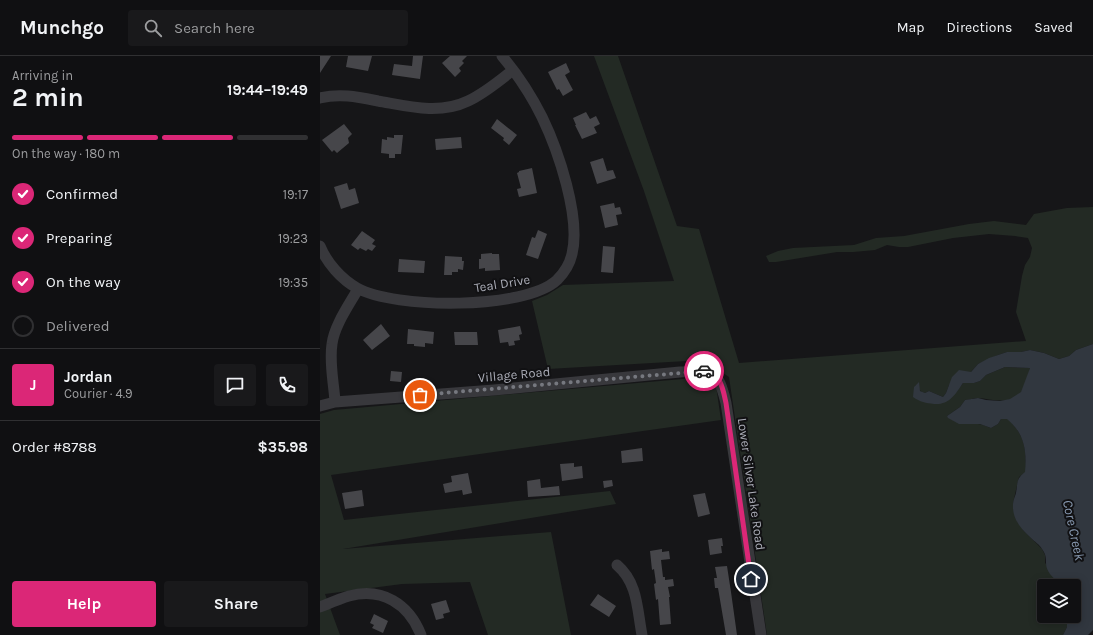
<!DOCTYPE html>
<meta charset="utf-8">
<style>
body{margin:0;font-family:Karla,sans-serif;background:#19191b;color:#f1f3f6;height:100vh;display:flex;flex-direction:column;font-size:15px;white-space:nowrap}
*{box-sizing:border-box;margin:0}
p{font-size:13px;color:#9c9d9f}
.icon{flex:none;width:22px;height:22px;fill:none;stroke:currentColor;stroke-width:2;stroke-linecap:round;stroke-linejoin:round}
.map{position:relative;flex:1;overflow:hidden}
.sheet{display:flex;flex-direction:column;background:#101012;width:320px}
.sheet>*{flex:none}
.buttons{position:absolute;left:717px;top:523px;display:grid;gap:8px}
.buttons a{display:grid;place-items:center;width:44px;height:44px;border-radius:4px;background:#101012;box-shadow:0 2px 10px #0003,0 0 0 1px #303032;font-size:20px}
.pin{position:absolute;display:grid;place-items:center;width:34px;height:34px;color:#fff;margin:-17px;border:2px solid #fff;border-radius:50%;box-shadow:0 1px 4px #0007}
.courier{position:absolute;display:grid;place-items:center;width:40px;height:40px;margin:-20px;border:3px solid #db2777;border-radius:50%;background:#fff;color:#222;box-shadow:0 1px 5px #0007}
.overview em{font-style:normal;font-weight:700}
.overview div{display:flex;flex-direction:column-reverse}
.overview{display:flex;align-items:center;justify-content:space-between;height:68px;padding:0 12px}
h1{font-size:26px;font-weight:700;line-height:30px}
.bar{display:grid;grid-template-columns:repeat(4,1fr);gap:6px 4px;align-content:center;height:48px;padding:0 12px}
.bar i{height:5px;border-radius:3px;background:#303032}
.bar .current{background:#db2777}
.bar p{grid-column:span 4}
.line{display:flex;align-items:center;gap:10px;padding:0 12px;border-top:1px solid #303032}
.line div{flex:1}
.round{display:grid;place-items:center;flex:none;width:42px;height:42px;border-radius:4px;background:#19191b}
ol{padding:0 12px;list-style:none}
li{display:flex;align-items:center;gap:12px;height:44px}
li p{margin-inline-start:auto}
li .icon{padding:4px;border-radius:50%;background:#db2777;color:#fff;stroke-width:4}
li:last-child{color:#9c9d9f}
li i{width:22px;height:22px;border:2px solid #303032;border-radius:50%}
.primary-button{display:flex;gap:8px;margin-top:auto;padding:8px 12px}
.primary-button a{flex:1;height:46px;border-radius:4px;background:#db2777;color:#fff;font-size:16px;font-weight:700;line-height:46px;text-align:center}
.primary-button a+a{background:#19191b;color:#f1f3f6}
header{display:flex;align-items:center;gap:24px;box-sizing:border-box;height:56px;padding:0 20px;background:#101012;border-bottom:1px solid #303032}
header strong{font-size:19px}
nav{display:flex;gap:22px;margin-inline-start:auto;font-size:14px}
.search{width:280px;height:36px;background:#19191b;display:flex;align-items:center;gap:10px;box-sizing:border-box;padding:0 14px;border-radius:4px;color:#9c9d9f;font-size:15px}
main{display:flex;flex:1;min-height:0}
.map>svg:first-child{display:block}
.green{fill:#232a24}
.water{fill:#31373f}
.building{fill:#46464a}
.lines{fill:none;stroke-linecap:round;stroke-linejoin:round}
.minor{stroke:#38383c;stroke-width:11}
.done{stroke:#76787f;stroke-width:4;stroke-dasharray:0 7.2}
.route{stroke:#db2777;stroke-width:5}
.labels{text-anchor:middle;stroke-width:4;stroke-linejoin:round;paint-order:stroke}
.street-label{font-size:13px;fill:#aaacb6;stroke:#111113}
.water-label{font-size:14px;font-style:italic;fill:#8596ad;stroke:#111113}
</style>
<header>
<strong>Munchgo</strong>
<div class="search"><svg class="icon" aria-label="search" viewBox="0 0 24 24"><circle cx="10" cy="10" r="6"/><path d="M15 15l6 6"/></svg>Search here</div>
<nav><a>Map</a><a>Directions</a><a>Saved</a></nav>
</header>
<main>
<section class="sheet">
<div class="overview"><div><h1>2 min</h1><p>Arriving in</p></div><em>19:44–19:49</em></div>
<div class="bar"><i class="current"></i><i class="current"></i><i class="current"></i><i></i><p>On the way · 180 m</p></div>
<ol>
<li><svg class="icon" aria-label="check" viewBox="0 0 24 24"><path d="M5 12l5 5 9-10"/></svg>Confirmed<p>19:17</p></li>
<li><svg class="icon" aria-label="check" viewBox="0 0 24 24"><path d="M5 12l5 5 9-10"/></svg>Preparing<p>19:23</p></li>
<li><svg class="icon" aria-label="check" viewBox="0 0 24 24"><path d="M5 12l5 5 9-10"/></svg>On the way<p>19:35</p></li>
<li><i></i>Delivered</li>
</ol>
<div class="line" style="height:72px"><b class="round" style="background:#db2777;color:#fff">J</b><div><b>Jordan</b><p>Courier · 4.9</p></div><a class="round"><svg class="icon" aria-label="chat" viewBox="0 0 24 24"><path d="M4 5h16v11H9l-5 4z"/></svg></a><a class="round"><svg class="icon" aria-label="phone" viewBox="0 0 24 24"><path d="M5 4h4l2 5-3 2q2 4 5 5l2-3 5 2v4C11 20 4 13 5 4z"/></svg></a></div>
<div class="line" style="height:52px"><div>Order #8788</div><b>$35.98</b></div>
<div class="primary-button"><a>Help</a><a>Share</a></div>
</section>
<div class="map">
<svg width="773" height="579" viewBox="0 0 773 579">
<rect width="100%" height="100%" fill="#161618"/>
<path class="green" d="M274 0H298L357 170 379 173 419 307 706 285 696 256 702 220 705 209 710 201 712 192 708 182 695 180 669 178 633 182 588 191H579L567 189 555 194 533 196H517L456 206H449L446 200 458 195 473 192 534 189 556 182 584 180 649 168 674 165 706 169 714 158 747 152 773 151V288L756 294 749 300 739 303 724 297 710 294 701 296H687L678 299 658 308 651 316 629 329 626 337 623 341 609 335 605 337C600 336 599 333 597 329L595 330 609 347 637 335 643 327H654L660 325 666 319 685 311 710 312C708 319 706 328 702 335 692 350 671 343 658 342 654 342 649 344 645 344L640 351 627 360C639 370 644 367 658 368 663 368 667 371 671 372L678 368 681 363H688C705 379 706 393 706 416L699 421 693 447 703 474 722 493 725 499V507L751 530H724V560H748L747 571 743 579H447L409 321 384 304 228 313 212 245 227 239 243 229 354 225 324 135Z
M385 321 396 330 401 364 11 419 24 464 290 435 296 448 23 493 231 476 251 579H168L150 526 82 528 5 538 20 579H0V358L14 354Z"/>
<path class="water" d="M773 288V574L768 579H743L747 571V561L754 560V530H751L743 522 737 525C719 510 731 505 722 493 720 489 714 485 711 482 701 473 692 463 693 448 693 444 695 441 696 437 698 426 696 423 705 416 707 394 704 377 687 363H681L678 368 671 372 660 368H639L628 362 627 360 640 351 645 344 658 342 666 344 680 345 690 343 701 336 710 312 685 311 666 319 660 325 654 327H643C635 339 629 349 614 348 606 347 600 346 593 341L594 331 599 326 600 335 605 337 609 335 623 341 626 337 632 321 639 314 651 316 658 308 669 302 687 296H701L710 294 724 297 739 303 749 300 756 294Z"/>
<path class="building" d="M0 0H11L0 17Z
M28 0H52L48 15 26 11Z
M93 0H103L100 23 72 19 74 8 92 10Z
M130 0H147L142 5 144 7 139 12 141 15 135 21 122 7Z
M246 7 250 16 245 19 253 34 243 40 239 33 237 34 228 16Z
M266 56 270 63 276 60 280 68 274 71 277 77 262 83 255 69H256L253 62Z
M177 63 197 79 189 89 183 84 184 82 171 72Z
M24 68 32 78 28 82 29 87 17 97 14 94 12 96 2 84Z
M74 79H83L81 98H75V102H69V98L61 97 62 83 67 84V81L74 82Z
M141 81 142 92 116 94 115 83Z
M283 102 287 115 293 114 296 122 277 128 270 106Z
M212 112 217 137 199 141 197 133 201 132 197 117 199 116V115Z
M27 127 29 134 35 132 39 147 21 153 14 131Z
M294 147 295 152 300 151 302 158 296 159 298 169 285 172 280 150Z
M218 174 227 178 218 203 206 199 212 181 215 182Z
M42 175 55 184 52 188 56 190 52 195 48 193 46 195 40 192 38 194 31 189Z
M283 190 295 191 293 217 281 216Z
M172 197V198H179L180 214 165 215V212L159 213V203H161V198Z
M125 200 142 201V205H144L143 214 138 213V216H132V219H124Z
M79 203 105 205 104 217 78 216Z
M61 268 70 280 52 294 43 284Z
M200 270 202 278 199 279 200 284 194 285 195 289 189 290 188 286 180 287 178 274Z
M88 273 114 276 113 288 105 287V291L94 290V288H87Z
M134 276H157L158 289H135Z
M71 315 82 316 81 326 70 325Z
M322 392 323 405 302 407 301 395Z
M254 407V411L262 410 263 422 242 425 240 408Z
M148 417 152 437 143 439 142 434 125 437 123 428 132 426 131 420Z
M220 423 221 432 239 430 240 439 208 441 207 425Z
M292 424 293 430 284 432 283 425Z
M42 434 44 450 25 453 22 437Z
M385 437 390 458 378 461 373 439Z
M402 482 403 490H401L402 497 390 499 388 484Z
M342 493V496L349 495 350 503 341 504 343 521H345V524L353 523 354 530 348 531 350 541H349L351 568 340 569 338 543 336 544 334 528 336 527 334 513 332 514 330 495Z
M407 510 411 536 417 579H406L398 532H395L394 522H397L395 511Z
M278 538 296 550 289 561 270 549Z
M126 544 130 556 123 558 124 562 116 564 111 548Z
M54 558 68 565 63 577 52 572 54 569 50 567Z"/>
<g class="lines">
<path class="minor" d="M0 42C20 37 38 41 58 45 87 50 119 59 148 45 165 37 179 25 193 14
M0 190C7 207 21 223 37 232 75 253 205 254 237 224 244 217 250 207 252 198 261 161 238 94 222 61 211 39 198 19 182 0
M15 346C14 328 9 307 12 288 14 270 29 249 38 233
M0 350 15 346 174 334 360 316C393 314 398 313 406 347L441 579
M297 509C318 527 317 553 322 579
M0 551C10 547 19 543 29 540 62 531 89 548 101 579"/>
</g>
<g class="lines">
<path class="done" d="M100 339 384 315"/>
<path class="route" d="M384 315C401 317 403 333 406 347L431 523"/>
</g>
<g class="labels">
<g class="street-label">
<text transform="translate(182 227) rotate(-9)" y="5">Teal Drive</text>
<text transform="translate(194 318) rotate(-5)" y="5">Village Road</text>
<text transform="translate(432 428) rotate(82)" y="5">Lower Silver Lake Road</text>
</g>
<g class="water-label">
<text transform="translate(754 474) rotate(78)" y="5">Core Creek</text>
</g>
</g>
</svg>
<div class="buttons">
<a><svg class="icon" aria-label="layers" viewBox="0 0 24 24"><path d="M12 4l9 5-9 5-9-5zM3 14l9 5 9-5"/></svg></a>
</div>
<div class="pin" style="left:100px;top:339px;background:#ea580c"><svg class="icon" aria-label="bag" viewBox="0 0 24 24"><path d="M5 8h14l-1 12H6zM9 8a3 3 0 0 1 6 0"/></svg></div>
<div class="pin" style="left:431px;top:523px;background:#1f2937"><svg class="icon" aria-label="home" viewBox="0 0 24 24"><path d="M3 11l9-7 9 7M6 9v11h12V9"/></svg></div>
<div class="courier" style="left:384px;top:315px"><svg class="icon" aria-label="car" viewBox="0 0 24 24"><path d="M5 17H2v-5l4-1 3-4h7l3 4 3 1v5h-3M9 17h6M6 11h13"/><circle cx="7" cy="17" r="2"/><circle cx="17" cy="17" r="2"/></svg></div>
</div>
</main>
